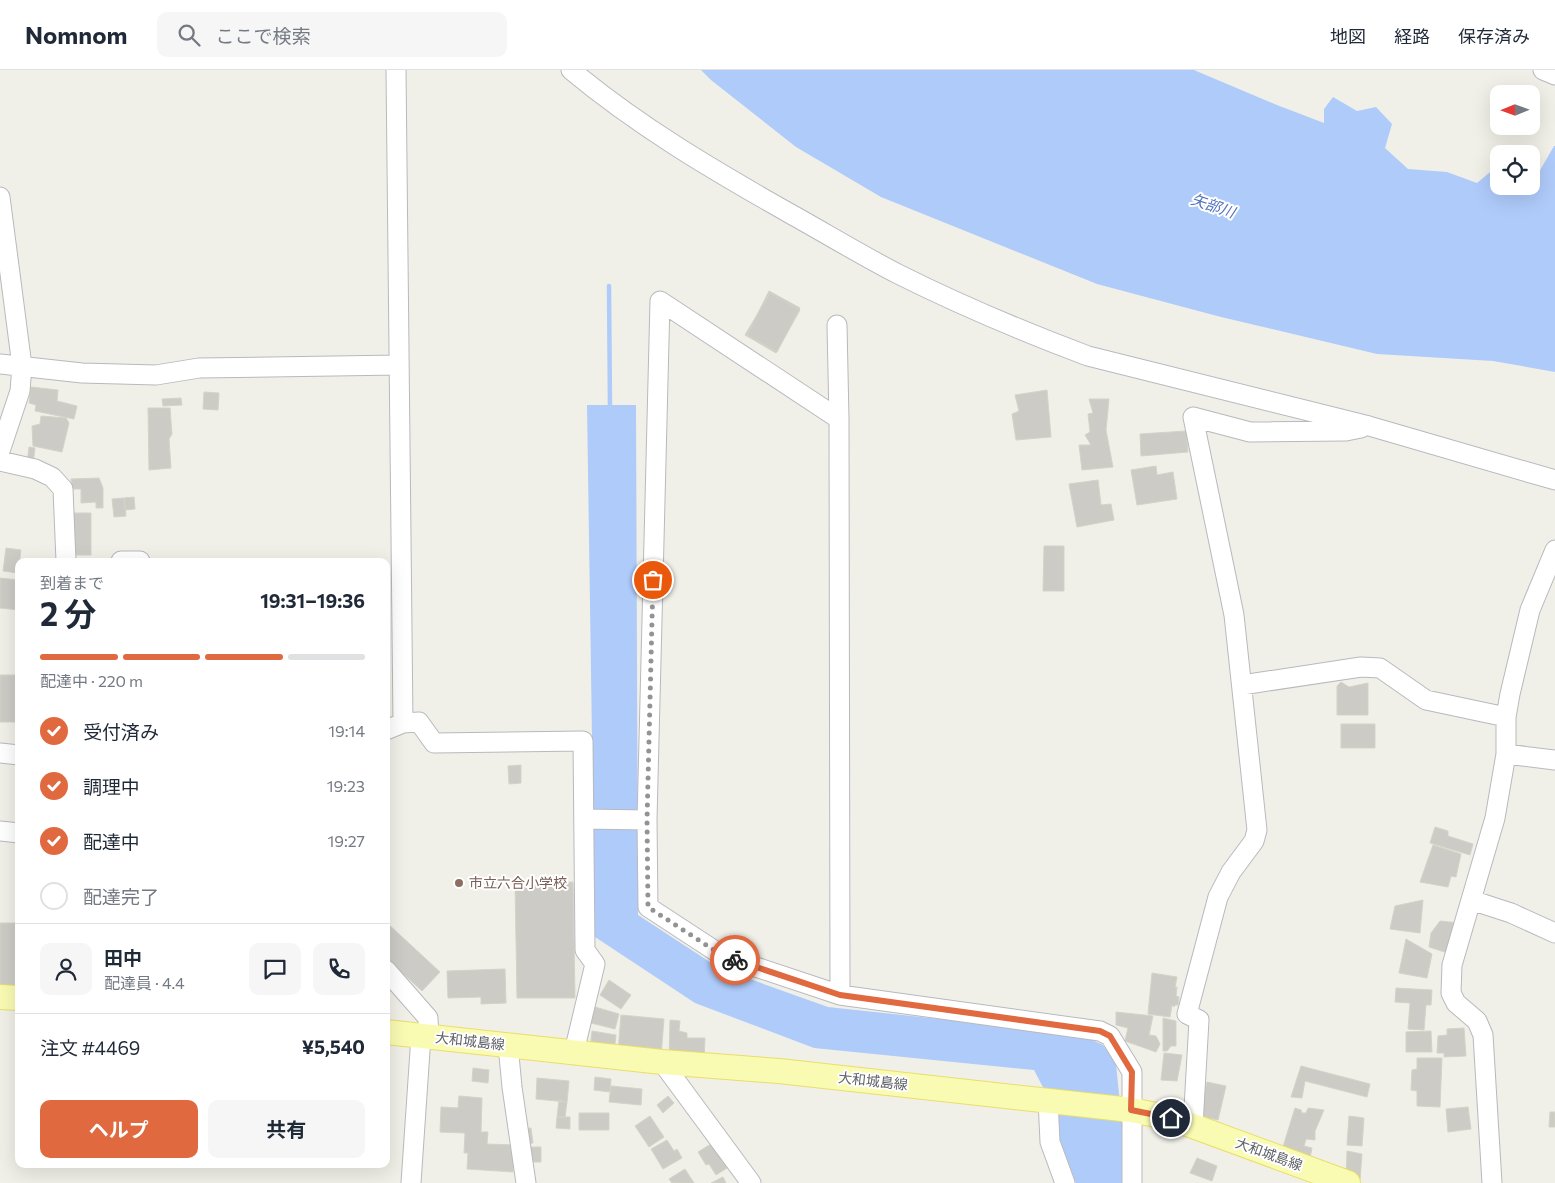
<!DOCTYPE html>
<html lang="ja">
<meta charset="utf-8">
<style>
body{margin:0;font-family:Commissioner,"Noto Sans JP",sans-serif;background:#f6f6f7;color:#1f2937;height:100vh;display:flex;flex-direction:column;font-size:19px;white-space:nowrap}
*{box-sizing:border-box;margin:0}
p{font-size:16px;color:#747a83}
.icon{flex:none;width:28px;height:28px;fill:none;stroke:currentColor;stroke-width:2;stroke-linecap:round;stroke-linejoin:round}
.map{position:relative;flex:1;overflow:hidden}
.side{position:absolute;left:15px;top:488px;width:375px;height:610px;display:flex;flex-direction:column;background:#fff;border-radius:10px;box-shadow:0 5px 20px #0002}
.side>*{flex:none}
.needle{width:32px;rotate:269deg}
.controls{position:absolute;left:1490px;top:15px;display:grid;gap:10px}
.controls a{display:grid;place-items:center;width:50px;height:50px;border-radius:10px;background:#fff;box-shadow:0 5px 20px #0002;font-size:25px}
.pin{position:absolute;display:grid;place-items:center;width:42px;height:42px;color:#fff;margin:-21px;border:2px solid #fff;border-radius:50%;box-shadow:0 1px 5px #0007}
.courier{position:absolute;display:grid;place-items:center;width:50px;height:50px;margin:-25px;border:4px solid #e0693f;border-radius:50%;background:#fff;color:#222;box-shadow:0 1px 6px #0007}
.summary em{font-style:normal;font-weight:700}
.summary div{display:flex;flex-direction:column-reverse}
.summary{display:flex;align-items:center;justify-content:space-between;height:85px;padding:0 25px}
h1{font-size:32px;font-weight:700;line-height:38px}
.bar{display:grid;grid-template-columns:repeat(4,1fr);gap:8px 5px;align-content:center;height:60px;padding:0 25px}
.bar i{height:6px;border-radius:4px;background:#e0e1e3}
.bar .on{background:#e0693f}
.bar p{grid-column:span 4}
.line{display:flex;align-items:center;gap:12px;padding:0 25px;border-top:1px solid #e0e1e3}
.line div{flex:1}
.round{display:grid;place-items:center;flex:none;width:52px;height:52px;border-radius:10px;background:#f6f6f7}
ol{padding:0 25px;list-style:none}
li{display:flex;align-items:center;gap:15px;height:55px}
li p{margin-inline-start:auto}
li .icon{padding:5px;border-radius:50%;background:#e0693f;color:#fff;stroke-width:4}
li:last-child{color:#747a83}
li i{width:28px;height:28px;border:2px solid #e0e1e3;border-radius:50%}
.action{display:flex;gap:10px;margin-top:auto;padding:10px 25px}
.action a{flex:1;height:58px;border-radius:10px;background:#e0693f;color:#fff;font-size:20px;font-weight:700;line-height:58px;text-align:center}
.action a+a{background:#f6f6f7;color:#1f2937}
header{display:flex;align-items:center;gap:30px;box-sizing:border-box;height:70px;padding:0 25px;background:#fff;border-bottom:1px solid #e0e1e3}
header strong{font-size:24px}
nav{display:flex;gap:28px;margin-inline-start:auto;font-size:18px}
.search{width:350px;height:45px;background:#f6f6f7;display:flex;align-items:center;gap:12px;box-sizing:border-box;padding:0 18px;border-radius:10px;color:#747a83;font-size:19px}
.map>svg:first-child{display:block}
.water{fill:#afcbfa}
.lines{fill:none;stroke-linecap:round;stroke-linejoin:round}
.stream{stroke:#afcbfa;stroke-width:4.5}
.building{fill:#cccbc5;stroke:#d5d3c7}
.minor-casing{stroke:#b8b9be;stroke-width:21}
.major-casing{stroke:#eade68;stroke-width:26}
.minor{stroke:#fff;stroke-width:19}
.major{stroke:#f9fbb3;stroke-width:24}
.done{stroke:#929494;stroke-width:5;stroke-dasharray:0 9}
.route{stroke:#e0693f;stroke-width:6}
.education-dot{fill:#8d6e63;stroke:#fff;stroke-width:2}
.labels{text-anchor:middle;stroke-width:4;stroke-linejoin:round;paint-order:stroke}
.education-label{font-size:14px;fill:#785e54;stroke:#fff;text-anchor:start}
.street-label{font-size:14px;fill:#5f6267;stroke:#fff}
.water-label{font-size:15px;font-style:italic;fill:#5172be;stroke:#fff}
</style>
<header>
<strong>Nomnom</strong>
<div class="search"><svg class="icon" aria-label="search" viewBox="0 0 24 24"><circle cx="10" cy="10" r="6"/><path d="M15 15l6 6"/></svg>ここで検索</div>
<nav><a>地図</a><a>経路</a><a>保存済み</a></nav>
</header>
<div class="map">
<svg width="1555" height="1113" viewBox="0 0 1555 1113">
<rect width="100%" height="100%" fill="#f0f0e8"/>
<path class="water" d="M701 0H1194L1277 35 1324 53V39L1333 27 1357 41 1376 37 1392 54 1385 78 1408 99 1447 102 1477 113 1495 98H1499V116H1531V101L1539 102 1554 76H1555V302L1493 291 1377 284 1221 247 1097 214 881 127 796 77 711 10Z
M587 335H636L638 845 719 898 828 937 1079 964 1103 975 1116 994 1123 1063V1113H1076L1059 1068V1048L1034 1000 814 978 695 933 595 867Z"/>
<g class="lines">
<path class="stream" d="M609 216 610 339"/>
</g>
<path class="building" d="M769 221 800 238 777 282 747 265Z
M770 223 800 240 776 283 745 265Z
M31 317 58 320 57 331 77 336 74 349 35 341 36 335 29 333Z
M1047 320 1051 367 1016 370 1012 344 1019 341 1015 325Z
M204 322 219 323 218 340 203 339Z
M181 328 182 335 163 336 162 329Z
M1089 329H1109L1106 360 1113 397 1082 400 1079 375H1091L1085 365 1090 362 1088 344 1093 343Z
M148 338H170L172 364 169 369 171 398 149 400Z
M41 346 66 348 69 353 62 382 33 376 32 356 40 354Z
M1186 361 1188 382 1141 386 1140 364Z
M29 377 35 378 33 394H27Z
M1156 396 1157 405 1173 402 1177 429 1137 435 1131 400Z
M99 408 103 418V438H96V432L81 433V419H72L71 409Z
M1098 410 1101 435 1111 434 1114 450 1077 457 1069 414Z
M134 427 135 439 125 440 124 428Z
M124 428 126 446 114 447 112 429Z
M70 443H91V485H75V475H70Z
M1044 476H1064V521H1043Z
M6 478 21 480 18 503 3 501Z
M0 508 19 510V540L0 538Z
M0 605H18L19 652H0Z
M1341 612 1349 617 1368 613V645H1337V616Z
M1341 654H1375V678H1341Z
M521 695V713L509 714 508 696Z
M1435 757 1448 761V766L1473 774 1470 785 1430 773Z
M1433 775 1461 784 1456 807 1451 806 1448 817 1420 812Z
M573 812 575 928H517L515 813Z
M1423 830 1420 863 1390 859 1395 836Z
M1440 851 1459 853 1451 884 1429 877 1431 863Z
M386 852 440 902 422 921 386 888Z
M0 853H16L15 916H0Z
M1406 869 1432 884 1427 908 1399 903Z
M505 899 506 933 481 934V927L448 928 447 901Z
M1152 903 1177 907 1175 917H1177L1176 926 1179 927 1178 935H1175L1174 937 1172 935 1170 947 1148 944Z
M609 910 631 925 621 939 600 925Z
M1396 918 1432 920 1431 935H1426L1424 960 1408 959 1410 933 1395 932Z
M595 937 619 944 615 959 591 953Z
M1116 942 1153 946 1149 965 1156 966 1160 974 1156 982 1125 971 1128 958 1116 955Z
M621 945 664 949 661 986 618 982Z
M1163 948 1176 951V976H1171L1167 981H1163Z
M670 950 680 951 679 961 687 963V968H705L704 990 669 989Z
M1464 958 1466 986 1444 987V983H1437L1438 966 1447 965V959Z
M592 961 616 965 614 982 590 979Z
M1431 961 1432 982H1406V962Z
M1164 983 1182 985 1177 1011 1161 1010Z
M1417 988H1442L1440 1037 1417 1036V1021L1411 1020 1412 1000 1417 999Z
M1301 996 1370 1014 1367 1027 1305 1011 1302 1028 1291 1027Z
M473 998 489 1000 488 1013 472 1011Z
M595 1007 611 1009 610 1022 594 1020Z
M537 1008 569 1011 567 1032 536 1029Z
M1207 1012 1226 1016 1218 1050 1199 1046Z
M611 1016 642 1019 641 1035 609 1032Z
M459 1026 482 1028 481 1062H488L487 1074 514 1075 513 1102 467 1099 468 1083H464L465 1063 440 1062 441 1037 458 1038Z
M668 1026 674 1033 663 1043 657 1035Z
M559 1030 567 1032 565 1047H557Z
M1468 1037 1471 1059 1448 1062 1446 1039Z
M1295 1038 1301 1040 1302 1043H1306L1308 1038 1324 1040 1315 1061V1070L1306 1069 1304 1076 1312 1078 1309 1093 1281 1083Z
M1550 1042H1555V1057H1549Z
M579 1043H609V1060H579Z
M650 1046 664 1067 649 1077 635 1056Z
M1349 1046 1364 1048 1362 1076 1347 1075Z
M557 1047H570V1059L556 1058Z
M531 1058 533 1073 523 1074 521 1059Z
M667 1070 674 1081 677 1079 682 1088 663 1099 651 1079Z
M711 1074 727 1098 716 1105 709 1094 706 1095 698 1082Z
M529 1077H541V1092H529Z
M1347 1081 1362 1084 1360 1110 1346 1109Z
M1197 1088 1217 1096 1212 1111 1190 1103Z
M685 1099 694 1113H672L669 1109Z
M723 1107 726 1113H711Z"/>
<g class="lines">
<g class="minor-casing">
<path id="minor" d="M396 0 403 653
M571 0C638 56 713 100 789 143 825 163 861 185 898 204 960 235 1024 262 1088 286L1369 356 1555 410
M1543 0 1555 5
M0 127 22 296 20 321 0 381
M837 255 839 349 840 925
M0 294 82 303 156 305 199 298 399 295
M839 349 660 231 647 750 648 837 723 886 840 925 1100 961 1110 966 1132 1002V1113
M0 391 35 399 52 407 63 419 66 491
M121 491H140
M1242 615 1361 597 1380 598 1426 630 1506 647
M386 660 403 653 419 652 434 673 583 671 585 880 595 894 574 982
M0 683 19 685
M1506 684 1555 690
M585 749 647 750
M0 761 19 763
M1471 830 1511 843 1555 863
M386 900 428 948 429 967
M508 975 512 1017 526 1113
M662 992 751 1113
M1048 1030 1050 1072 1065 1113
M1193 1056 1199 950 1187 944 1218 827 1231 802 1254 771 1257 760 1234 545 1193 347 1250 362 1346 361 1361 358
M411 1113 421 966
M1492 1113 1483 965 1477 951 1456 933 1451 923 1452 895 1495 748 1506 684V647L1510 624 1530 540 1555 480"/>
</g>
<g class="major-casing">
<path id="major" d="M0 927 19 928
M386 962 662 992 779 1001 1131 1040 1171 1048 1348 1113"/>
</g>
<use href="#minor" class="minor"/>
<use href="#major" class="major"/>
</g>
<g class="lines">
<path class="done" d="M653 510 647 750 648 837 723 886 735 890"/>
<path class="route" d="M735 890 840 925 1100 961 1110 966 1132 1002 1131 1040 1171 1048"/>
</g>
<circle class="education-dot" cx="459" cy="813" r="5"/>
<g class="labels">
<g class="education-label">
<text x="469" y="818">市立六合小学校</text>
</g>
<g class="street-label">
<text transform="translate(470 971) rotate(6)" y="5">大和城島線</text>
<text transform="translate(873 1011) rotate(6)" y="5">大和城島線</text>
<text transform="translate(1269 1084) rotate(20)" y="5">大和城島線</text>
</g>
<g class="water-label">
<text transform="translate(1213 136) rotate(19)" y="5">矢部川</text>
</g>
</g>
</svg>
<div class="controls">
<a><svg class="needle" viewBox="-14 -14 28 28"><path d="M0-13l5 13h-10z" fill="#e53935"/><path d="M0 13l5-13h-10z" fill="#747a83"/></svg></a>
<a><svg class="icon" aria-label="locate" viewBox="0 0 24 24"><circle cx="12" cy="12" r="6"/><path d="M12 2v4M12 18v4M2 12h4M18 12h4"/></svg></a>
</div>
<div class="pin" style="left:653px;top:510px;background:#ea580c"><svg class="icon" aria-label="bag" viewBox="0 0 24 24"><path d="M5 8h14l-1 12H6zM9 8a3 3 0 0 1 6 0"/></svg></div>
<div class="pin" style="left:1171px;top:1048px;background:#1f2937"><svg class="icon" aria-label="home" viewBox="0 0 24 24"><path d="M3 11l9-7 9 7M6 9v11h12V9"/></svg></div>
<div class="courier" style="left:735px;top:890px"><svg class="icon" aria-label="bike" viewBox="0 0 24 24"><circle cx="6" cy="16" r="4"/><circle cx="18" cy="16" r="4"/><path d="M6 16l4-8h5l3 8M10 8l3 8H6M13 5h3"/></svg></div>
<section class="side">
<div class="summary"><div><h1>2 分</h1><p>到着まで</p></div><em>19:31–19:36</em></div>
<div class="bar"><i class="on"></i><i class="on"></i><i class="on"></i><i></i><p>配達中 · 220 m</p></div>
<ol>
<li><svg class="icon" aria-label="check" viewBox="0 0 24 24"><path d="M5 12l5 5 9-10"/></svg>受付済み<p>19:14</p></li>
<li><svg class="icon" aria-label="check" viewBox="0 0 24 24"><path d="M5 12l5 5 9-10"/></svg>調理中<p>19:23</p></li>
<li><svg class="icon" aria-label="check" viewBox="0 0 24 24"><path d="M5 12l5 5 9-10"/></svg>配達中<p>19:27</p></li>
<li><i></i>配達完了</li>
</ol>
<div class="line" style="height:90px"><a class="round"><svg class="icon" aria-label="person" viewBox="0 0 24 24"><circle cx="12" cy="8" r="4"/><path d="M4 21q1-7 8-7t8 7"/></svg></a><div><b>田中</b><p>配達員 · 4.4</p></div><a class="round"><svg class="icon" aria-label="chat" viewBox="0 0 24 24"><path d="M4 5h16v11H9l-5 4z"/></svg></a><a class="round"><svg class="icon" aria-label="phone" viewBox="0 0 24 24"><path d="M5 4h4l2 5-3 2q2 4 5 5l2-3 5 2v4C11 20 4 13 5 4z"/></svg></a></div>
<div class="line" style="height:65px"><div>注文 #4469</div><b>¥5,540</b></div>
<div class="action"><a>ヘルプ</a><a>共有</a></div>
</section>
</div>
